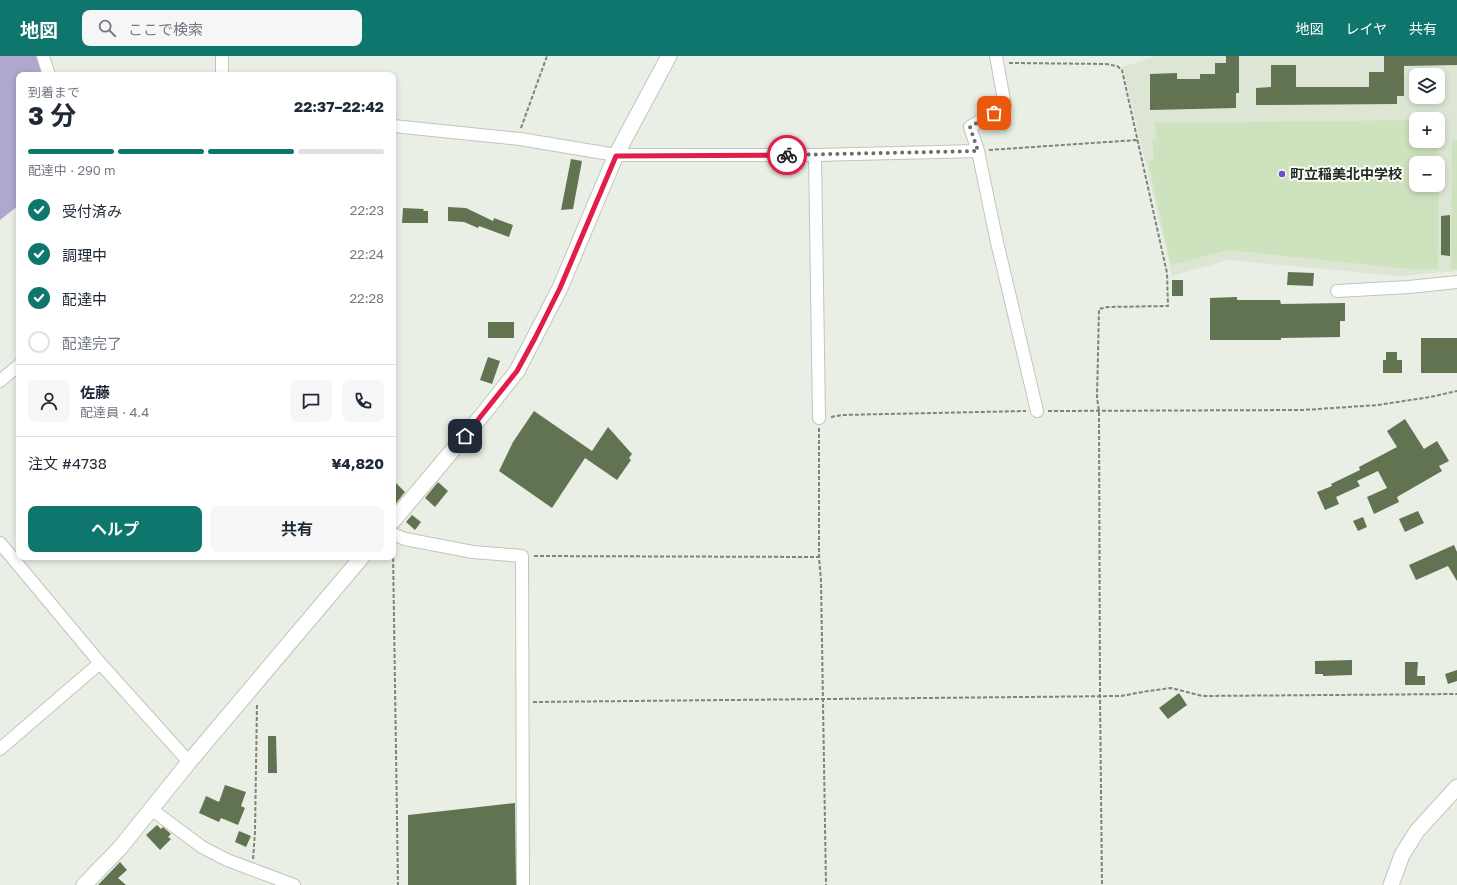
<!DOCTYPE html>
<html lang="ja">
<meta charset="utf-8">
<style>
body{margin:0;font-family:"Golos Text","Noto Sans JP",sans-serif;background:#f6f6f7;color:#1f2937;height:100vh;display:flex;flex-direction:column;font-size:15px;white-space:nowrap}
*{box-sizing:border-box;margin:0}
p{font-size:13px;color:#747a83}
.icon{flex:none;width:22px;height:22px;fill:none;stroke:currentColor;stroke-width:2;stroke-linecap:round;stroke-linejoin:round}
.map{position:relative;flex:1;overflow:hidden}
.drawer{position:absolute;left:16px;top:16px;width:380px;height:488px;display:flex;flex-direction:column;background:#fff;border-radius:8px;box-shadow:0 2px 6px #0003}
.drawer>*{flex:none}
.fabs{position:absolute;left:1409px;top:12px;display:grid;gap:8px}
.fabs a{display:grid;place-items:center;width:36px;height:36px;border-radius:8px;background:#fff;box-shadow:0 2px 6px #0003;font-size:20px}
.pin{position:absolute;display:grid;place-items:center;width:34px;height:34px;color:#fff;margin:-17px;border-radius:8px;box-shadow:0 2px 6px #0006}
.courier{position:absolute;display:grid;place-items:center;width:40px;height:40px;margin:-20px;border:3px solid #e11d48;border-radius:50%;background:#fff;color:#222;box-shadow:0 1px 5px #0007}
.overview em{font-style:normal;font-weight:700}
.overview div{display:flex;flex-direction:column-reverse}
.overview{display:flex;align-items:center;justify-content:space-between;height:68px;padding:0 12px}
h1{font-size:26px;font-weight:700;line-height:30px}
.bar{display:grid;grid-template-columns:repeat(4,1fr);gap:6px 4px;align-content:center;height:48px;padding:0 12px}
.bar i{height:5px;border-radius:3px;background:#e0e1e3}
.bar .selected{background:#0f766e}
.bar p{grid-column:span 4}
.line{display:flex;align-items:center;gap:10px;padding:0 12px;border-top:1px solid #e0e1e3}
.line div{flex:1}
.round{display:grid;place-items:center;flex:none;width:42px;height:42px;border-radius:8px;background:#f6f6f7}
ol{padding:0 12px;list-style:none}
li{display:flex;align-items:center;gap:12px;height:44px}
li p{margin-inline-start:auto}
li .icon{padding:4px;border-radius:50%;background:#0f766e;color:#fff;stroke-width:4}
li:last-child{color:#747a83}
li i{width:22px;height:22px;border:2px solid #e0e1e3;border-radius:50%}
.button{display:flex;gap:8px;margin-top:auto;padding:8px 12px}
.button a{flex:1;height:46px;border-radius:8px;background:#0f766e;color:#fff;font-size:16px;font-weight:700;line-height:46px;text-align:center}
.button a+a{background:#f6f6f7;color:#1f2937}
header{display:flex;align-items:center;gap:24px;box-sizing:border-box;height:56px;padding:0 20px;background:#0f766e;color:#fff}
header strong{font-size:19px}
nav{display:flex;gap:22px;margin-inline-start:auto;font-size:14px}
.search{width:280px;height:36px;background:#f6f6f7;display:flex;align-items:center;gap:10px;box-sizing:border-box;padding:0 14px;border-radius:8px;color:#747a83;font-size:15px}
.map>svg:first-child{display:block}
.built{fill:#dde6d5;fill-rule:evenodd}
.green{fill:#cfe2be;fill-rule:evenodd}
.water{fill:#afa7cc}
.building{fill:#627352}
.lines{fill:none;stroke-linecap:round;stroke-linejoin:round}
.minor-casing{stroke:#c1c6bc;stroke-width:14}
.tertiary-casing{stroke:#c1c6bc;stroke-width:17}
.path{stroke:#7f837c;stroke-width:2;stroke-dasharray:4 2;stroke-linecap:butt}
.minor{stroke:#fff;stroke-width:12}
.tertiary{stroke:#fff;stroke-width:15}
.done{stroke:#6a6d68;stroke-width:4;stroke-dasharray:0 7.2}
.route{stroke:#e11d48;stroke-width:5}
.poi-dot{fill:#744bc4;stroke:#f7fcf2;stroke-width:1.5}
.labels{text-anchor:middle;stroke-width:4;stroke-linejoin:round;paint-order:stroke}
.poi-label{font-size:14px;font-weight:bold;fill:#252724;stroke:#f7fcf2;text-anchor:start}
</style>
<header>
<strong>地図</strong>
<div class="search"><svg class="icon" aria-label="search" viewBox="0 0 24 24"><circle cx="10" cy="10" r="6"/><path d="M15 15l6 6"/></svg>ここで検索</div>
<nav><a>地図</a><a>レイヤ</a><a>共有</a></nav>
</header>
<div class="map">
<svg width="1457" height="829" viewBox="0 0 1457 829">
<rect width="100%" height="100%" fill="#e9efe5"/>
<path class="built" d="M1156 0H1457V215L1400 220 1228 204 1172 220 1123 11ZM1416 19H1438V41H1416ZM1416 63H1438V85H1416ZM1416 107H1438V129H1416Z"/>
<path class="green" d="M1438 63H1439L1438 213H1409L1228 194 1171 209 1148 106 1154 103 1152 84H1156L1155 67 1416 64V85H1438ZM1416 107H1438V129H1416Z
M1452 84H1457V213H1451Z"/>
<path class="water" d="M0 0H37L42 19H19V149L0 164Z"/>
<path class="building" d="M1226 0H1239V37H1236V52L1150 54V18L1177 17V23H1200V18H1215V7H1226Z
M1384 0H1457V9L1404 10V40H1397V48L1256 49V32L1271 31V9H1296V31H1369V16H1384Z
M571 103 582 105 573 153 561 154Z
M448 151 466 152 493 165 494 162 513 169 509 181 479 170 478 172 464 166 448 165Z
M403 152 424 153 423 155H428V167H402Z
M1450 159V200L1441 199V160Z
M1288 216 1314 217 1313 230 1287 229Z
M1172 224H1183V240H1172Z
M1237 241V244H1280L1281 248 1345 247V265H1340V281L1281 282V284H1210V242Z
M488 266H514V282H488Z
M1421 282H1457V317H1421Z
M1386 296H1397V304H1402V317H1383V304H1386Z
M488 301 500 305 492 328 480 324Z
M534 355 592 395 608 371 632 398 629 402 631 404 617 424 585 402 552 452 499 415 513 386Z
M1405 363 1424 393 1437 385 1449 405 1439 410 1442 415 1397 441 1399 446 1374 458 1367 441 1387 432 1378 415 1357 425 1360 430 1336 441 1339 448 1325 454 1317 436 1332 430 1331 428 1360 414 1359 411 1397 391 1387 375Z
M393 424 405 436 393 451Z
M438 426 448 435 435 451 425 442Z
M1418 455 1424 467 1405 476 1399 463Z
M412 459 421 466 415 474 406 466Z
M1363 461 1367 471 1358 475 1353 465Z
M1454 489 1457 496V525L1448 510 1416 524 1409 509Z
M1352 604V619L1323 620V618H1315V605Z
M1405 606H1418L1417 620H1425V629H1405Z
M1457 614V625L1448 628 1445 618Z
M1179 637 1187 649 1168 663 1159 652Z
M268 680H276L277 717H268Z
M225 729 246 736 241 750 245 752 238 769 221 762 219 766 199 757 206 740 219 746Z
M515 747 516 829H408V759Z
M157 769 161 773 163 771 171 778 168 781 171 783 160 794 146 779Z
M239 775 251 780 246 791 235 786Z
M120 806 127 814 118 822 126 829H98Z"/>
<g class="lines">
<g class="minor-casing">
<path id="minor" d="M43 0 49 19
M996 0 1005 50 970 71 978 95 996 182 1037 355
M222 19V0
M393 70 520 83 616 99H815L978 95
M815 99 819 362
M1337 235 1409 231 1457 226
M0 325 19 309
M393 478 405 483 473 496 522 500 523 829
M0 487 100 607 189 706
M0 693 100 607
M151 753 202 791 227 804 294 829"/>
</g>
<g class="tertiary-casing">
<path id="tertiary" d="M393 465 484 357 517 315 560 232 616 99 669 0
M84 829 120 792 189 706 362 501
M1391 829 1402 799 1417 775 1457 731"/>
</g>
<path class="path" d="M1009 7 1106 8 1117 10 1122 14 1167 217 1168 250 1108 251 1099 253 1097 342 1099 355 1100 640 1102 829
M521 72 547 0
M989 94 1137 84
M1048 355 1303 354 1378 349 1430 341 1457 335
M831 361 842 359 1026 355
M819 372V501L821 525 826 829
M393 496 398 829
M534 500 819 501
M533 646 1121 640 1148 635 1171 632 1202 640 1457 638
M253 803 255 776 257 647"/>
<use href="#minor" class="minor"/>
<use href="#tertiary" class="tertiary"/>
</g>
<g class="lines">
<path class="done" d="M787 99 978 95 970 71 994 57"/>
<path class="route" d="M465 380 517 315 535 282 560 232 616 100 787 99"/>
</g>
<circle class="poi-dot" cx="1282" cy="118" r="4"/>
<g class="labels">
<g class="poi-label">
<text x="1290" y="123">町立稲美北中学校</text>
</g>
</g>
</svg>
<div class="fabs">
<a><svg class="icon" aria-label="layers" viewBox="0 0 24 24"><path d="M12 4l9 5-9 5-9-5zM3 14l9 5 9-5"/></svg></a>
<a>+</a>
<a>−</a>
</div>
<div class="pin" style="left:994px;top:57px;background:#ea580c"><svg class="icon" aria-label="bag" viewBox="0 0 24 24"><path d="M5 8h14l-1 12H6zM9 8a3 3 0 0 1 6 0"/></svg></div>
<div class="pin" style="left:465px;top:380px;background:#1f2937"><svg class="icon" aria-label="home" viewBox="0 0 24 24"><path d="M3 11l9-7 9 7M6 9v11h12V9"/></svg></div>
<div class="courier" style="left:787px;top:99px"><svg class="icon" aria-label="bike" viewBox="0 0 24 24"><circle cx="6" cy="16" r="4"/><circle cx="18" cy="16" r="4"/><path d="M6 16l4-8h5l3 8M10 8l3 8H6M13 5h3"/></svg></div>
<section class="drawer">
<div class="overview"><div><h1>3 分</h1><p>到着まで</p></div><em>22:37–22:42</em></div>
<div class="bar"><i class="selected"></i><i class="selected"></i><i class="selected"></i><i></i><p>配達中 · 290 m</p></div>
<ol>
<li><svg class="icon" aria-label="check" viewBox="0 0 24 24"><path d="M5 12l5 5 9-10"/></svg>受付済み<p>22:23</p></li>
<li><svg class="icon" aria-label="check" viewBox="0 0 24 24"><path d="M5 12l5 5 9-10"/></svg>調理中<p>22:24</p></li>
<li><svg class="icon" aria-label="check" viewBox="0 0 24 24"><path d="M5 12l5 5 9-10"/></svg>配達中<p>22:28</p></li>
<li><i></i>配達完了</li>
</ol>
<div class="line" style="height:72px"><a class="round"><svg class="icon" aria-label="person" viewBox="0 0 24 24"><circle cx="12" cy="8" r="4"/><path d="M4 21q1-7 8-7t8 7"/></svg></a><div><b>佐藤</b><p>配達員 · 4.4</p></div><a class="round"><svg class="icon" aria-label="chat" viewBox="0 0 24 24"><path d="M4 5h16v11H9l-5 4z"/></svg></a><a class="round"><svg class="icon" aria-label="phone" viewBox="0 0 24 24"><path d="M5 4h4l2 5-3 2q2 4 5 5l2-3 5 2v4C11 20 4 13 5 4z"/></svg></a></div>
<div class="line" style="height:52px"><div>注文 #4738</div><b>¥4,820</b></div>
<div class="button"><a>ヘルプ</a><a>共有</a></div>
</section>
</div>
